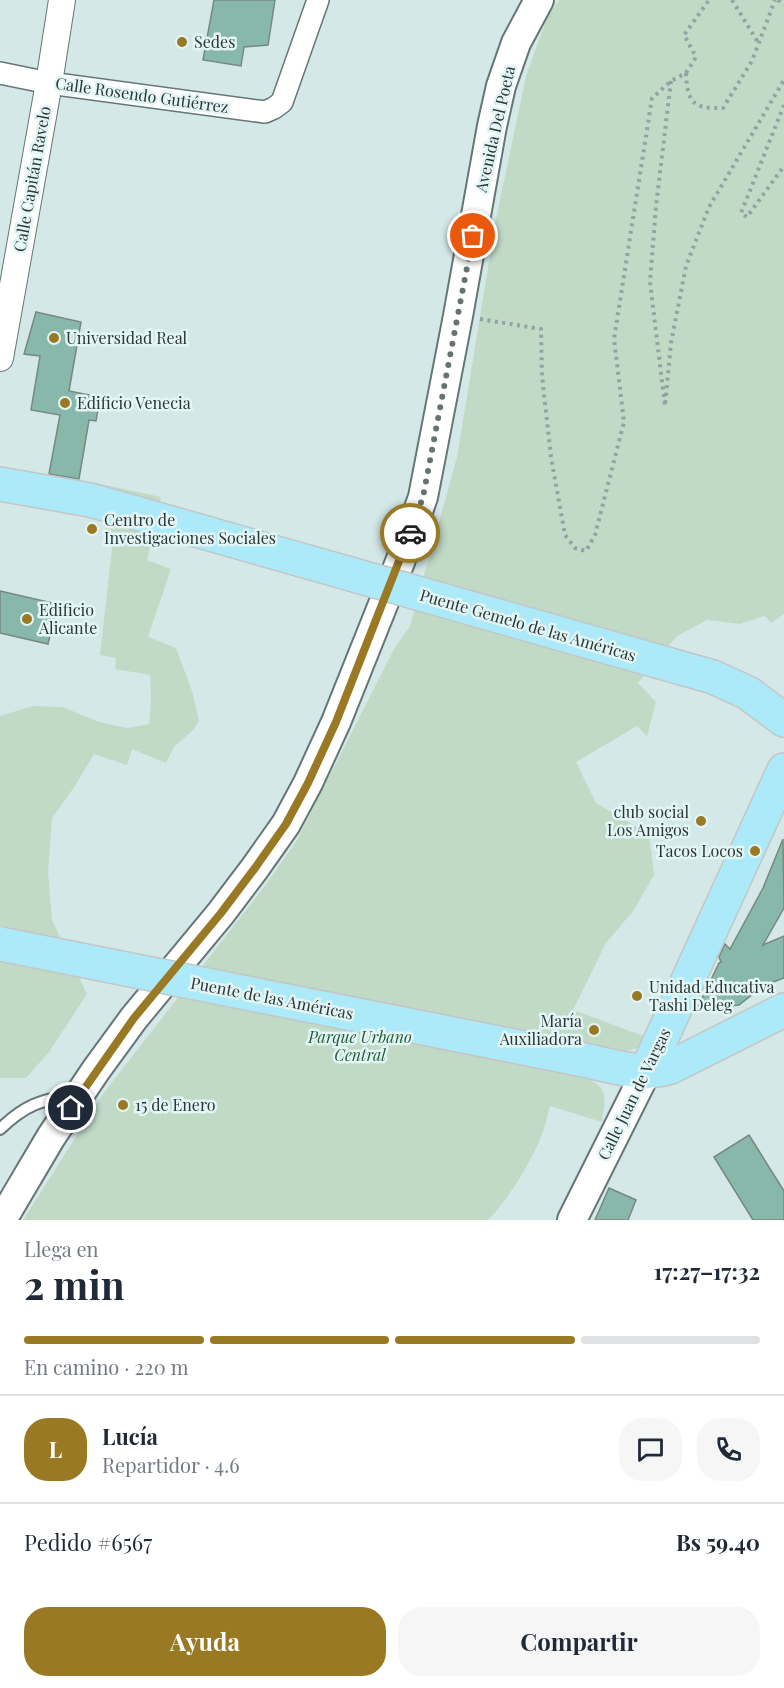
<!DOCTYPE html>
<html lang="es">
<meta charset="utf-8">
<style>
body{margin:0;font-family:"Playfair Display",serif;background:#f6f6f7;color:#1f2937;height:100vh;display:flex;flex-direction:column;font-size:22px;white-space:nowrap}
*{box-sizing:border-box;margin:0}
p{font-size:20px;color:#747a83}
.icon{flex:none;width:33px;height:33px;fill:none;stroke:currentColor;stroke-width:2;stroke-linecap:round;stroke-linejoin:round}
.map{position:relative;height:1220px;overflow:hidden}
.panel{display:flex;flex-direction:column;background:#fff;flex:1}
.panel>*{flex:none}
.pin{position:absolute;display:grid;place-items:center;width:51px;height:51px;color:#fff;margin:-26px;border:3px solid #fff;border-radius:50%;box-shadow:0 2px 6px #0007}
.courier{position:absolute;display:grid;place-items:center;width:60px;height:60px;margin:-30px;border:4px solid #997923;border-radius:50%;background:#fff;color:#222;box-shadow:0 2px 8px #0007}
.summary em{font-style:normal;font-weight:700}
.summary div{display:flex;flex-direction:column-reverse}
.summary{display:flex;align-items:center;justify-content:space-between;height:102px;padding:0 24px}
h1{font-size:39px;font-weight:700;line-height:45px}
.bar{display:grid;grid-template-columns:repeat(4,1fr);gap:9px 6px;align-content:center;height:72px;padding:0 24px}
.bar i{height:8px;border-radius:4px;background:#e0e1e3}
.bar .on{background:#997923}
.bar p{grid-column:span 4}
.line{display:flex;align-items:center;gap:15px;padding:0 24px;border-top:2px solid #e0e1e3}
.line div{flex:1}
.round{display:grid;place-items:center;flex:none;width:63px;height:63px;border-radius:24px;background:#f6f6f7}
.primary-button{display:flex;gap:12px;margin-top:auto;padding:12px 24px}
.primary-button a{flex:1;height:69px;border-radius:24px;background:#997923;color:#fff;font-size:24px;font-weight:700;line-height:69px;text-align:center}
.primary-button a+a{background:#f6f6f7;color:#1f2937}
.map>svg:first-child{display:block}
.green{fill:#c0dac6}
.building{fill:#88b8aa;stroke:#778882;stroke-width:1.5}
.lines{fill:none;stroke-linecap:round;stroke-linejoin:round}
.service-casing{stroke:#657676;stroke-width:14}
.minor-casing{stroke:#657676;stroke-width:24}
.tertiary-casing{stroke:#657676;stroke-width:28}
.secondary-casing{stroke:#657676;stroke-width:32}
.primary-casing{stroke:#c4c6c6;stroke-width:36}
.path{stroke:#93a2a2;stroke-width:4;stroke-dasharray:3 4.5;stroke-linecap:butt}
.service{stroke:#fff;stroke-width:10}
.minor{stroke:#fff;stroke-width:21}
.tertiary{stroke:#fff;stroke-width:26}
.secondary{stroke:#fff;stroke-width:28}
.primary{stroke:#aceafa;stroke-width:33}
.primary-bridge-casing{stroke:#c4c6c6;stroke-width:36;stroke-linecap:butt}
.primary-bridge{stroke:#aceafa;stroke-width:33}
.done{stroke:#677373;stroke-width:6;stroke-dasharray:0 10.8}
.route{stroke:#997923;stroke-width:8}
.poi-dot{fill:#997923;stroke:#e2f6f5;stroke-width:2}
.labels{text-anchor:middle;stroke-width:5;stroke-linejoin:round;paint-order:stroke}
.poi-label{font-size:16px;fill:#2c3434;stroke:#e2f6f5;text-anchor:start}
.street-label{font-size:16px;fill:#2c3434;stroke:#e2f6f5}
.park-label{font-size:16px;font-style:italic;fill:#225b36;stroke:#e2f6f5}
</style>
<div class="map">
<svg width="784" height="1220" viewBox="0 0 784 1220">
<rect width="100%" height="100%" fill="#d5e8e8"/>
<path class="green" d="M559 0H784V614L771 623 765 616 740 624 707 620 677 636 638 683 656 702 647 736 637 726 576 762 596 803 649 834 654 875 634 910 606 943 573 1010 654 1040 638 1048 619 1053 575 1075C607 1085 607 1090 602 1122L550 1106C547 1116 545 1128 541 1137 529 1166 509 1198 488 1220H23L103 1094 267 883 297 840 394 649 410 626 457 457 496 219 526 76 547 18Z
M91 482 161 497 147 560 171 569 148 637 176 648 192 691 199 721 193 730 174 747 166 763 132 749 127 765 94 754 75 786 52 818 48 872 52 920 87 994 49 1052 26 1078H0V716L33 706 63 707 99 722 127 728 149 724 151 699 150 675 115 669 116 658 100 655 112 549Z"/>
<path class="building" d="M214 0H275L268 45 244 47 241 66 203 60Z
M36 312 81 322 69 391 100 397 96 421 89 420 79 479 49 474 60 415 31 410 40 356 24 354Z
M0 591 57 604 48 644 0 633Z
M783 839 784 908 763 945 784 936V978L763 986 739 1005 697 1009 719 963 721 962 719 957 725 944 730 949 763 888Z
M749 1135 784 1191V1220H753L714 1157Z
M609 1188 636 1200 628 1220H595Z"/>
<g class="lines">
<g class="service-casing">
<path id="service" d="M0 1129C25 1105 40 1100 74 1095"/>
</g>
<g class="minor-casing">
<path id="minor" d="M0 73 49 83 265 112 274 108 282 102 318 0"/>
</g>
<g class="tertiary-casing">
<path id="tertiary" d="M0 358 49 83 62 0"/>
</g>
<g class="secondary-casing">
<path id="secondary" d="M2 1220 51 1137 96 1070 134 1018 221 913 255 868 286 824 308 783 336 722 400 562 423 497 458 316 492 126 501 86 516 43 539 0
M572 1220 646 1072"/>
</g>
<g class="primary-casing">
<path id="primary" d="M0 484 90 500
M713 677 748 693 784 720
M579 1059C609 1065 642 1077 671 1067L784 1010
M646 1072 784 770"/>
</g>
<path class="path" d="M732 0 759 44
M778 0 784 5
M686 73C687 103 694 109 723 108L752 61 775 0
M671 81 656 206 650 282 665 406 671 343 686 266 709 207 784 80
M784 105 741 213 747 217 784 166
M480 319 541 329 542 376 551 457 565 535 575 548 586 551 595 535 624 422 614 339 652 98 671 81 686 73 696 57 684 35 709 0"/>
<use href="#service" class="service"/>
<use href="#minor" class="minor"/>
<use href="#tertiary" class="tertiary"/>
<use href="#secondary" class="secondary"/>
<use href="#primary" class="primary"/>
<g class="primary-bridge-casing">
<path id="primary-bridge" d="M90 500 713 677
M0 944 579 1059"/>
</g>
<use href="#primary-bridge" class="primary-bridge"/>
</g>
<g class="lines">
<path class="done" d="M410 533 423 497 473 236"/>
<path class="route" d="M71 1108 134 1018 221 913 255 868 286 824 308 783 336 722 410 533"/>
</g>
<g class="poi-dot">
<circle cx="182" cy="42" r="6"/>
<circle cx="54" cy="338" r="6"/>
<circle cx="65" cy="403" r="6"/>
<circle cx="92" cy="529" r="6"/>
<circle cx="27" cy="619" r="6"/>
<circle cx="701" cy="821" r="6"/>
<circle cx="755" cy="851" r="6"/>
<circle cx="637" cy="996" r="6"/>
<circle cx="594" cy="1030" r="6"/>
<circle cx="123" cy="1105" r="6"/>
</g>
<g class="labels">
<g class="poi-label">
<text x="194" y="48">Sedes</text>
<text x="66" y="344">Universidad Real</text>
<text x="77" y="409">Edificio Venecia</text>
<text x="104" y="526">Centro de<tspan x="104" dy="18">Investigaciones Sociales</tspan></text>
<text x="39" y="616">Edificio<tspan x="39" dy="18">Alicante</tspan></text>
<text x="689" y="818" text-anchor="end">club social<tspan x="689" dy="18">Los Amigos</tspan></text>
<text x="743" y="857" text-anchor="end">Tacos Locos</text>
<text x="649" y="993">Unidad Educativa<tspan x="649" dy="18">Tashi Deleg</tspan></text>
<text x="582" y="1027" text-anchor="end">María<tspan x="582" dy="18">Auxiliadora</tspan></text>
<text x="135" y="1111">15 de Enero</text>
</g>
<g class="street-label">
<text transform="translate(142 95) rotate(8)" y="6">Calle Rosendo Gutiérrez</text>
<text transform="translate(495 129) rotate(-77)" y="6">Avenida Del Poeta</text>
<text transform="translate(32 179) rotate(-80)" y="6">Calle Capitán Ravelo</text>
<text transform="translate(528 625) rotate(16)" y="6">Puente Gemelo de las Américas</text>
<text transform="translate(272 998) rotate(11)" y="6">Puente de las Américas</text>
<text transform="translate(634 1094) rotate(-64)" y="6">Calle Juan de Vargas</text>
</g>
<g class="park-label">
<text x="360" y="1043">Parque Urbano<tspan x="360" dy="18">Central</tspan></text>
</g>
</g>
</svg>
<div class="pin" style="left:473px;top:236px;background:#ea580c"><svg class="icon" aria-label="bag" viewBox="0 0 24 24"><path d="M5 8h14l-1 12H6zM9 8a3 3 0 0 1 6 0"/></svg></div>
<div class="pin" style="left:71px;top:1108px;background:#1f2937"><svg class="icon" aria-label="home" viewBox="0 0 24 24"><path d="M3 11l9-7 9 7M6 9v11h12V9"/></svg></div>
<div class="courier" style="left:410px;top:533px"><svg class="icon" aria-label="car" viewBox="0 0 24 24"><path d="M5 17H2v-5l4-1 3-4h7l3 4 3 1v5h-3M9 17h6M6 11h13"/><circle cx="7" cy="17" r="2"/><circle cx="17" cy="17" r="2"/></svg></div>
</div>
<section class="panel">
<div class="summary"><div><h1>2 min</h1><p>Llega en</p></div><em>17:27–17:32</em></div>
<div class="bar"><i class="on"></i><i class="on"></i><i class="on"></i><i></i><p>En camino · 220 m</p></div>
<div class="line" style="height:108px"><b class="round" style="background:#997923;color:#fff">L</b><div><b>Lucía</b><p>Repartidor · 4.6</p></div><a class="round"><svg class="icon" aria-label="chat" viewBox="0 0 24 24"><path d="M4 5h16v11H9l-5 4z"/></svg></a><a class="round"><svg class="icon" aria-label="phone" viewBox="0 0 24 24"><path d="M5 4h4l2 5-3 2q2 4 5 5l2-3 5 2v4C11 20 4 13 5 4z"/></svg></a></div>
<div class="line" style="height:78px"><div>Pedido #6567</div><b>Bs 59.40</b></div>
<div class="primary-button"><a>Ayuda</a><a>Compartir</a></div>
</section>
